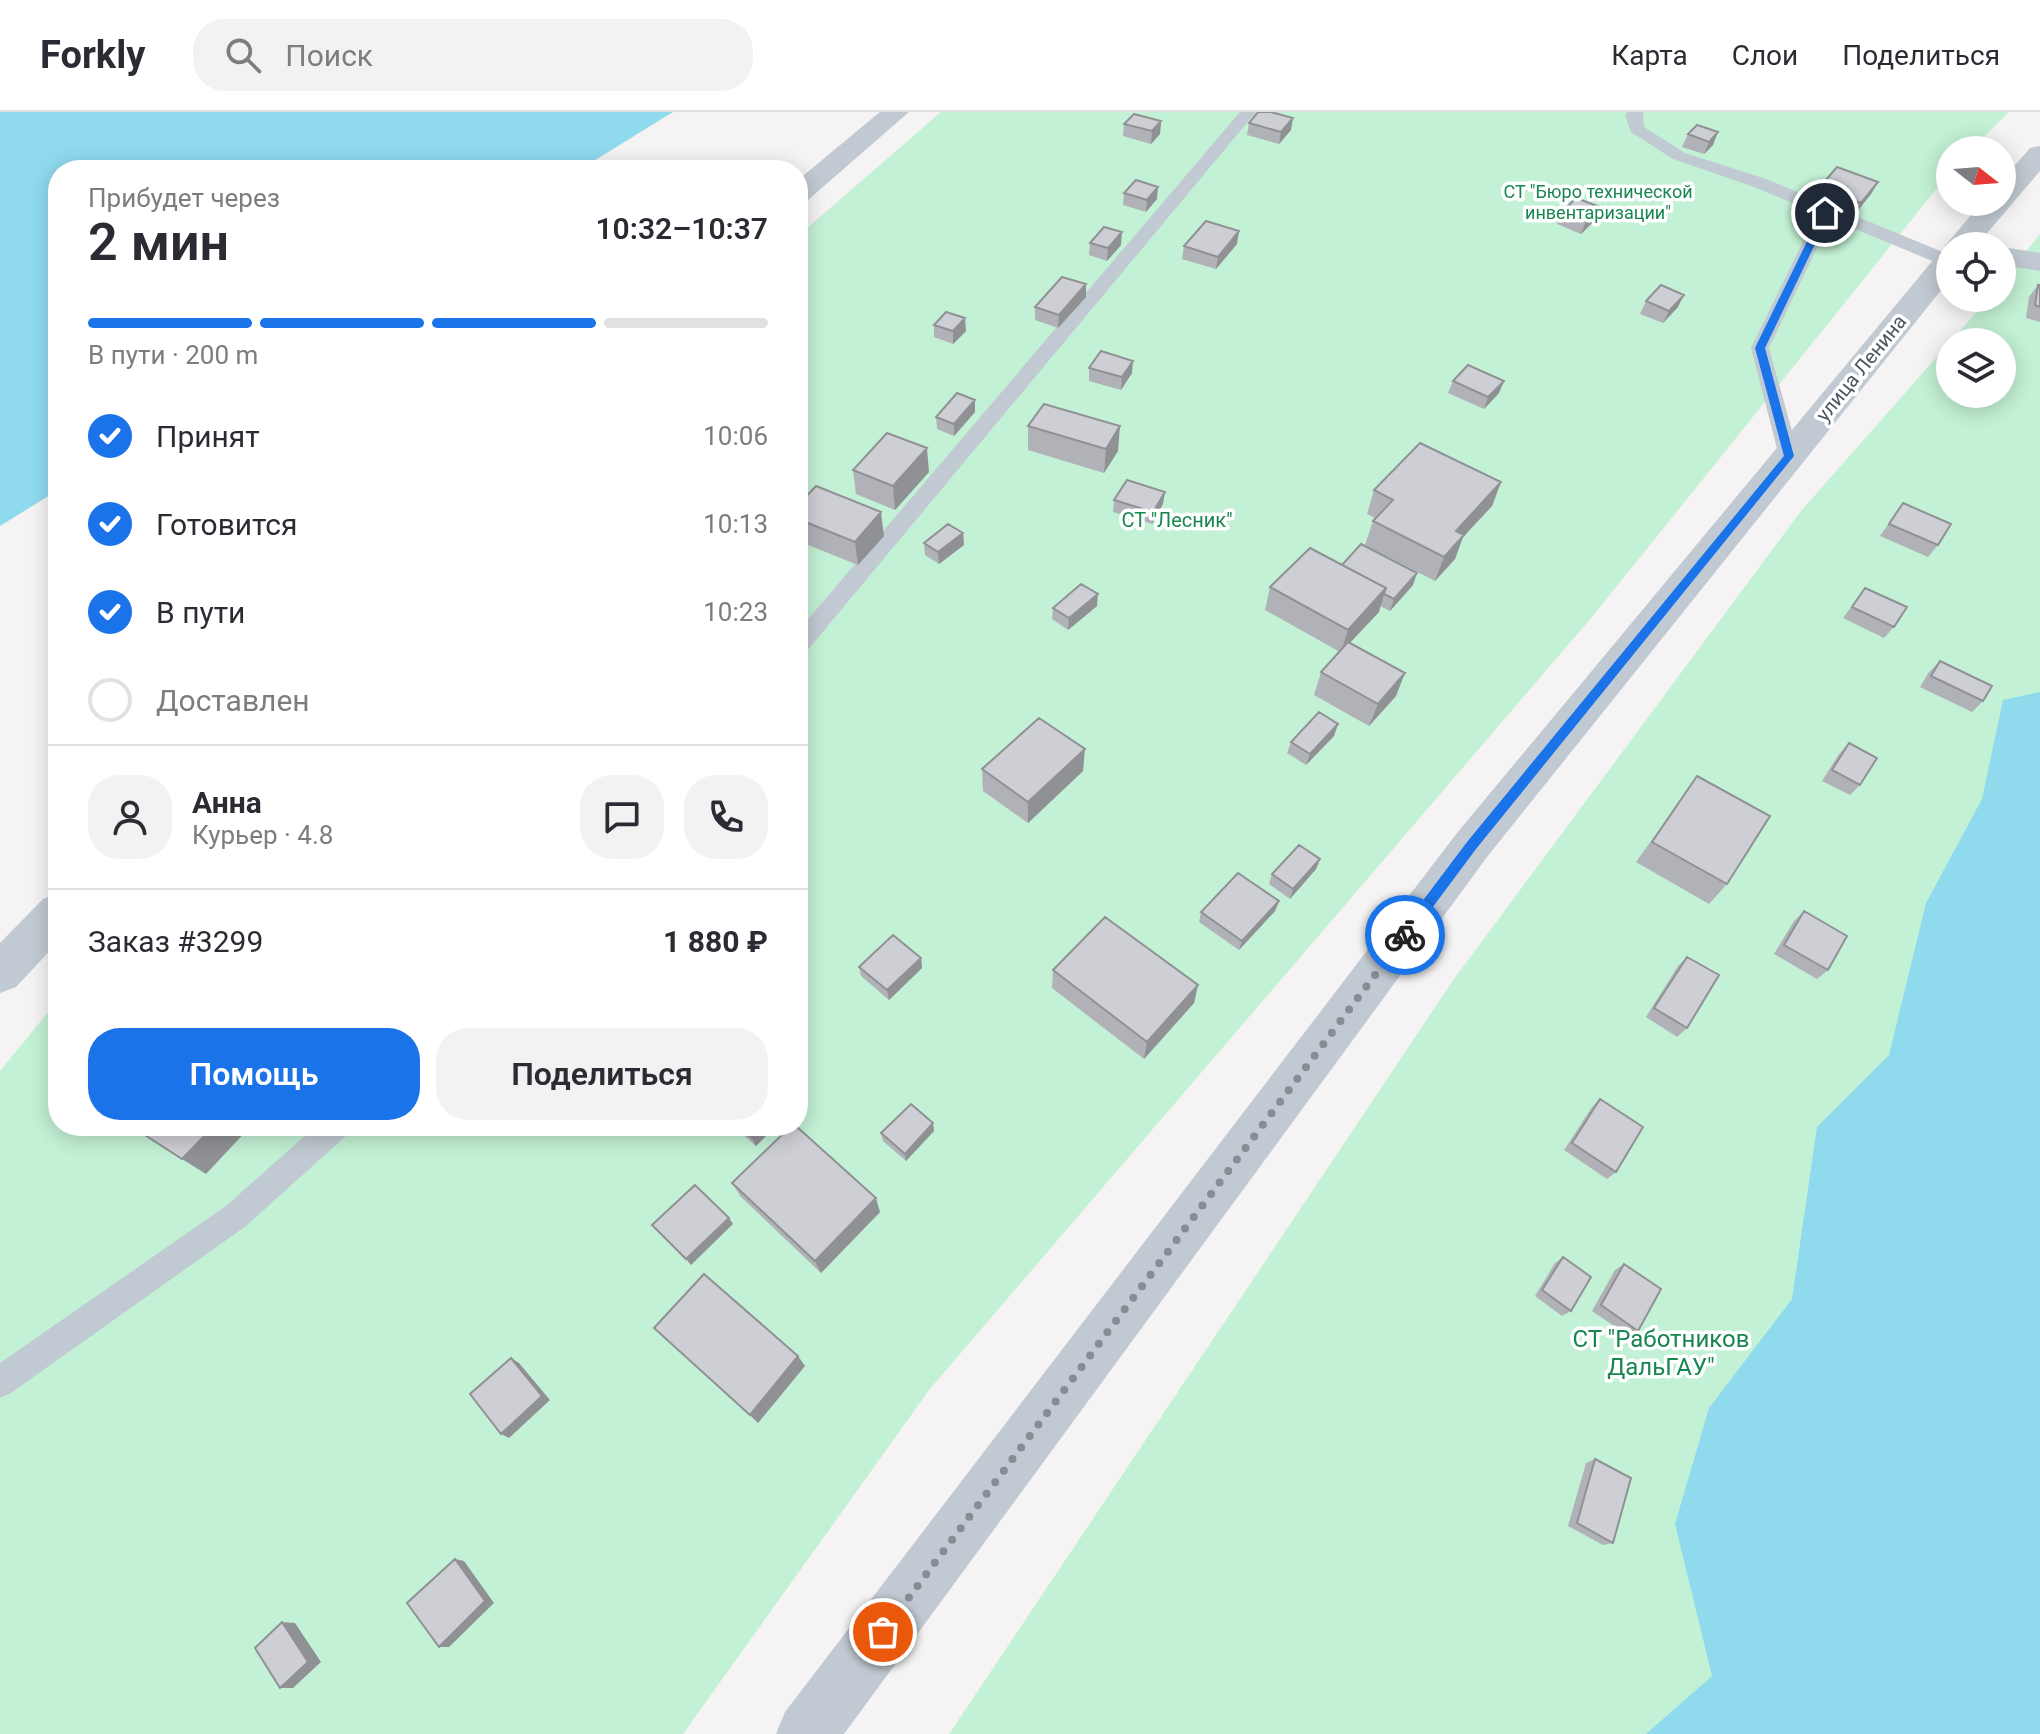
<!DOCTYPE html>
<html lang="ru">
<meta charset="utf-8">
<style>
body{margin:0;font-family:Roboto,sans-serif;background:#f2f2f3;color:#2b2b33;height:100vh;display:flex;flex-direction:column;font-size:30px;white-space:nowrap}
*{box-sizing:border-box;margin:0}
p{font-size:26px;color:#7c7c81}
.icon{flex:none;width:44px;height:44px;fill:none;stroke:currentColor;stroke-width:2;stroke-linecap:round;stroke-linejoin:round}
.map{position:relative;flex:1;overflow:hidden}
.drawer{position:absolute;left:48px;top:48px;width:760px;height:976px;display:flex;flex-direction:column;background:#fff;border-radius:32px;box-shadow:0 4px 20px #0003}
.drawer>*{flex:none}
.needle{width:52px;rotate:107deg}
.buttons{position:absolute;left:1936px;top:24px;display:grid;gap:16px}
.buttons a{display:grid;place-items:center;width:80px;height:80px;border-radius:50%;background:#fff;box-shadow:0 4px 20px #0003;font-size:40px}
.pin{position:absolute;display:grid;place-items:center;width:68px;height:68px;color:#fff;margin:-34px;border:4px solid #fff;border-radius:50%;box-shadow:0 2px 8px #0007}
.courier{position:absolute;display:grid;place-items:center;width:80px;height:80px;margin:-40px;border:6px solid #1a73e8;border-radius:50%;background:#fff;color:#222;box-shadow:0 2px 10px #0007}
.overview em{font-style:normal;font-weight:600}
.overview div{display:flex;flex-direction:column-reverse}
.overview{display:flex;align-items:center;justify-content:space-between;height:136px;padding:0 40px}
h1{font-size:52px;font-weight:600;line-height:60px}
.bar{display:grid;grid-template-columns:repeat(4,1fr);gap:12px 8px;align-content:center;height:96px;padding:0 40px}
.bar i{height:10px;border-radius:6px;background:#e1e1e2}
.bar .selected{background:#1a73e8}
.bar p{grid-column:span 4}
.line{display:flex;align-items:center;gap:20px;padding:0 40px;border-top:2px solid #e1e1e2}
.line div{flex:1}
.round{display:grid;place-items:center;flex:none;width:84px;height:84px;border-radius:32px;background:#f2f2f3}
ol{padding:0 40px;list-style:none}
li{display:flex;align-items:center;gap:24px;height:88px}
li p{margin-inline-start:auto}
li .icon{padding:8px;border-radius:50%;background:#1a73e8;color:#fff;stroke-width:4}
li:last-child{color:#7c7c81}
li i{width:44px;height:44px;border:4px solid #e1e1e2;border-radius:50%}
.button{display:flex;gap:16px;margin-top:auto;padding:16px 40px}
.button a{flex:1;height:92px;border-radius:32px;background:#1a73e8;color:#fff;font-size:32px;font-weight:600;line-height:92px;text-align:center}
.button a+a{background:#f2f2f3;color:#2b2b33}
header{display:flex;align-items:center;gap:48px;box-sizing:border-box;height:112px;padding:0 40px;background:#fff;border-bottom:2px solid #e1e1e2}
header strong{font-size:38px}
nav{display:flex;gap:44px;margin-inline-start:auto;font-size:28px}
.search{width:560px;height:72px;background:#f2f2f3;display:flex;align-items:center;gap:20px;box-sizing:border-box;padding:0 28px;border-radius:32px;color:#7c7c81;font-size:30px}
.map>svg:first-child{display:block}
.green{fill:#c3f1d5}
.water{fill:#90daee}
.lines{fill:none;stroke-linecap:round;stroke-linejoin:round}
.service{fill:#c1cad2;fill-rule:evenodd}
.minor{fill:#c1cad2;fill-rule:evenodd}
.tertiary{fill:#c1cad2;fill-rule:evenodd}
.wall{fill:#b0b2b7}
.shaded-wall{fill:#909195}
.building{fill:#cdcfd5;stroke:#909195;stroke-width:2}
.route{fill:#1a73e8}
.done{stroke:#868d94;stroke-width:8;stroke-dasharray:0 14.4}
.labels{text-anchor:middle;stroke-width:7;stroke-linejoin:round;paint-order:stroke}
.far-park-label{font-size:18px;fill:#17864f;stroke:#fff}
.street-label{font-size:20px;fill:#4a5661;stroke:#fff}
.park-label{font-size:20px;fill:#17864f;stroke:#fff}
.near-park-label{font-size:24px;fill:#17864f;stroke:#fff}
</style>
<header>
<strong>Forkly</strong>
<div class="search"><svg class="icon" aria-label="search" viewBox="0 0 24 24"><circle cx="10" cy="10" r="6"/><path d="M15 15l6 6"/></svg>Поиск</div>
<nav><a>Карта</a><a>Слои</a><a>Поделиться</a></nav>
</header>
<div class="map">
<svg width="2040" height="1622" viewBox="0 0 2040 1622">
<rect width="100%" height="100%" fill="#f5f3f3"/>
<path class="green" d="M941 0H2009L1971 38H1950V60L1592 505 929 1278 683 1622H0V959L58 888V1014H798V124Z
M2040 122V1622H949L1454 867 1801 399 1950 230V282H2002V230H1950L1989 186H2002V170Z"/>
<path class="water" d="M0 0H673L579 58H58V378L0 414Z
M2040 580V1622H1646L1712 1564 1675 1412 1709 1296 1792 1187 1817 1015 1889 943 1926 791 1982 687 2003 588Z"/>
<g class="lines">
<path class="service" d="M1240 0H1256L806 540 798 542V519Z
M1627 0H1643L1644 15 1685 41 1766 67 1950 143V154L1942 153 1831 107 1769 236 1799 344 1796 349H1782L1779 344 1751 236 1817 101 1754 75 1673 47 1631 20 1625 3Z
M316 1014H351L347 1023 246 1114 11 1281 0 1286V1251L226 1094Z"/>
<path class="minor" d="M880 0H909L808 88 798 91V68Z
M2002 135 2040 141V159L2002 153Z
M58 781V830L16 875 0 881V831L43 787Z"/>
<path class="tertiary" d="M2040 34V59L1976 134H1950V167L1487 745 844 1622H776L785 1600 1457 721 1939 141 1948 138 1945 134 1950 128 1982 90H2002V68L2030 36Z"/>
</g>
<path class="wall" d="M1161 9 1160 22 1151 32 1123 24 1124 12Z
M1249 11 1291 18 1279 32 1247 23Z
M1697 13 1713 33 1704 42 1682 35 1688 22Z
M1878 70 1871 82 1854 103 1812 88 1819 76Z
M1124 81 1157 87 1146 100 1123 93Z
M1562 100 1595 108 1581 122 1557 112Z
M1090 131 1121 133 1107 149 1089 143Z
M1237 132 1216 157 1182 147 1184 134Z
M2038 173H2040V210L2026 206 2029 185Z
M1086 185 1058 216 1035 208V195Z
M1646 189 1678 195 1663 211 1640 202Z
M934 213 966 219 953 232 934 225Z
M1089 256 1132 261 1121 278 1089 269Z
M1453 269 1499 281 1484 297 1448 281Z
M975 288V300L954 324 937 317 936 305Z
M1028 314 1118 339 1104 361 1028 338Z
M853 358 929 360 895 398 856 382Z
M1501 370 1492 394 1463 425 1455 447 1435 469 1365 433 1373 409 1375 406 1367 402 1374 378Z
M798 373 806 376 807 383 884 424 858 453 798 429Z
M1114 388 1163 392 1152 412 1113 400Z
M1903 391 1938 433 1928 445 1880 424Z
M963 421 964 433 939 452 925 443 924 431Z
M1342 453 1413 473 1390 499 1380 494 1379 500 1350 531 1396 584 1369 614 1314 583 1321 560 1340 540 1265 498 1270 475Z
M1865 476 1894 515 1884 526 1843 506Z
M1097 494 1068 518 1052 507 1053 496Z
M1940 549 1983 589 1972 600 1920 575 1929 560Z
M1338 612 1334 624 1306 653 1287 641 1291 630Z
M1849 631 1860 673 1850 683 1822 669 1839 642Z
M982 657 1083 659 1028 711 983 679Z
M1697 665 1727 772 1709 792 1636 750Z
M1320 747 1316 757 1290 787 1269 772 1272 762Z
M1279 789 1275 799 1239 838 1199 810 1201 800Z
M1804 799 1828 858 1817 867 1774 842 1794 809Z
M1687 845V916L1677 925 1646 905 1678 854Z
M921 846 922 856 889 888 861 864 859 855Z
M1053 858 1198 873 1194 891 1144 947 1052 876Z
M1600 987 1616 1060 1607 1067 1564 1038 1592 995Z
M733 1014H776L756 1034Z
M934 1019 906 1049 883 1029 881 1021Z
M732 1071 880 1100 821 1161 741 1085Z
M1563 1145 1571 1199 1562 1204 1535 1184 1555 1151Z
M1624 1152 1638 1219 1629 1224 1592 1199 1615 1158Z
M1595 1347 1613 1431 1603 1433 1568 1414 1586 1351Z"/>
<path class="shaded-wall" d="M1293 6 1291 18 1279 32 1281 20Z
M1161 9 1160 22 1151 32 1152 19Z
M1718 20 1713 33 1704 42 1709 30Z
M1878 70 1871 82 1854 103 1861 91Z
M1158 75 1157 87 1146 100 1147 88Z
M1600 95 1595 108 1581 122 1586 109Z
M1239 119 1237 132 1216 157 1218 145Z
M1122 120 1121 133 1107 149 1108 136Z
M1086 172V185L1058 216 1059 203Z
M1684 183 1678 195 1663 211 1669 199Z
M965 206 966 219 953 232V219Z
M1133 249 1132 261 1121 278 1122 265Z
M1504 269 1499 281 1484 297 1488 285Z
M975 288V300L954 324V312Z
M1120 314 1118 339 1104 361 1106 337Z
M927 336 929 360 895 398 893 374Z
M1501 370 1492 394 1463 425 1455 447 1435 469 1444 445 1456 419Z
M806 376 808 388 798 399V384Z
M1165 380 1163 392 1152 412 1153 400Z
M881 400 884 424 858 453 855 430Z
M963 421 964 433 939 452 938 440Z
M1417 461 1413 473 1390 499 1394 487Z
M1386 476 1379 500 1341 540 1348 518Z
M1098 482 1097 494 1068 518 1069 506Z
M1405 561 1396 584 1369 614 1378 592Z
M1338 612 1334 624 1306 653 1310 642Z
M1085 637 1083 659 1028 711V690Z
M1320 747 1316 757 1290 787 1293 777Z
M1279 789 1275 799 1239 838 1242 829Z
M921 846 922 856 889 888 887 878Z
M1198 873 1194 891 1144 947 1147 930Z
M933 1011 934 1019 906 1049 905 1042Z
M214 1014H251L206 1062 182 1047Z
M764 1014H776L756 1034 752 1026Z
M876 1086 880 1100 821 1161 815 1149Z
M729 1106 733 1112 691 1153 686 1147Z
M798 1244 805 1254 758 1311 750 1303Z
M511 1246 519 1251 550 1288 509 1326 501 1322Z
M455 1447 464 1449 494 1491 449 1535H439Z
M282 1510 295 1511 321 1550 293 1576H280Z"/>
<path class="building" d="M1258 0H1271L1293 6 1281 20 1249 11Z
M1134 2 1161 9 1152 19 1124 12Z
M1697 13 1718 20 1709 30 1688 22Z
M1837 55 1878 70 1861 91 1819 76Z
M1136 68 1158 75 1147 88 1124 81Z
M1576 86 1600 95 1586 109 1562 100Z
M1206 109 1239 119 1218 145 1184 134Z
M1104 115 1122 120 1108 136 1090 131Z
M1062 165 1086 172 1059 203 1035 195Z
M1661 173 1684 183 1669 199 1646 189Z
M2038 173H2040V195L2035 193Z
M946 200 965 206 953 219 934 213Z
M1101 239 1133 249 1122 265 1089 256Z
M1468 253 1504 269 1488 285 1453 269Z
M957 281 975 288 954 312 936 305Z
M1044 292 1120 314 1106 337 1028 314Z
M887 321 927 336 893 374 853 358Z
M1420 331 1501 370 1456 419 1464 423 1444 445 1373 409 1393 388 1374 378Z
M1127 368 1165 380 1153 400 1114 388Z
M798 373 806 376 798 384Z
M816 374 881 400 855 430 798 407V393Z
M1903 391 1951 412 1938 433 1889 412Z
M948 412 963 421 938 440 924 431Z
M1361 432 1417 461 1394 487 1384 482 1386 476 1342 453Z
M1310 436 1386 476 1348 518 1270 475Z
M1081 472 1098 482 1069 506 1053 496Z
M1865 476 1907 495 1894 515 1852 495Z
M1348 530 1405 561 1378 592 1321 560Z
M1940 549 1992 574 1983 589 1931 564Z
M1319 600 1338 612 1310 642 1291 630Z
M1039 606 1085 637 1028 690 982 657Z
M1849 631 1877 646 1860 673 1832 658Z
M1697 664 1770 704 1727 772 1652 730Z
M1299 733 1320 747 1293 777 1272 762Z
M1238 761 1279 789 1242 829 1201 800Z
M1804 799 1847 824 1828 858 1784 833Z
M1105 805 1198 873 1147 930 1053 858Z
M893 823 921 846 887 878 859 855Z
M1687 845 1719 863 1687 916 1654 896Z
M1600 987 1643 1015 1616 1060 1572 1031Z
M911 992 933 1011 905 1042 881 1021Z
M131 1014H214L182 1047Z
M738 1014H764L752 1026Z
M791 1014H796L876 1086 815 1149 732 1071Z
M695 1073 729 1106 686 1147 652 1113Z
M1563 1145 1591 1165 1571 1199 1542 1178Z
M1624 1152 1661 1177 1638 1219 1601 1193Z
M704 1162 798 1244 750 1303 654 1216Z
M511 1246 542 1284 501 1322 470 1282Z
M1595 1347 1631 1366 1613 1431 1577 1411Z
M455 1447 485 1489 439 1535 407 1491Z
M282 1510 308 1550 280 1576 255 1536Z"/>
<path class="route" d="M1825 98 1830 101 1765 236 1794 344 1476 737 1409 827H1400V819L1467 730 1784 344 1755 236 1821 101Z"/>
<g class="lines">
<path class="done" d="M883 1520 1405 823"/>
</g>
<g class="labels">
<g class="far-park-label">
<text x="1598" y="86">СТ "Бюро технической<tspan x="1598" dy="21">инвентаризации"</tspan></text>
</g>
<g class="street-label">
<text transform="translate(1861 256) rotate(-51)" y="7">улица Ленина</text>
</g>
<g class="park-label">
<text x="1177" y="415">СТ "Лесник"</text>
</g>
<g class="near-park-label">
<text x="1661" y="1235">СТ "Работников<tspan x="1661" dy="28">ДальГАУ"</tspan></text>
</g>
</g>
</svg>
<div class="buttons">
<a><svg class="needle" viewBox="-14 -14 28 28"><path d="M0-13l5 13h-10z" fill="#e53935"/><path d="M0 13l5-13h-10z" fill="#7c7c81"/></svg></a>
<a><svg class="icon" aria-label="locate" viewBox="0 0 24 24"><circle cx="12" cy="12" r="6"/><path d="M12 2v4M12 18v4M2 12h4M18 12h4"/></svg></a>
<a><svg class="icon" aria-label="layers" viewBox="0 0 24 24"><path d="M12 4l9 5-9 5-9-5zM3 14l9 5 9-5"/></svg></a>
</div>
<div class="pin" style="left:883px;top:1520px;background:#ea580c"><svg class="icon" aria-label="bag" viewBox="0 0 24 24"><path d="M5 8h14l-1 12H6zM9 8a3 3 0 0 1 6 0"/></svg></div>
<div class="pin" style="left:1825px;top:101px;background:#1f2937"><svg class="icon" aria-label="home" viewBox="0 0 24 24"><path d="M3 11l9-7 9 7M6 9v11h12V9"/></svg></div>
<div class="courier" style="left:1405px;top:823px"><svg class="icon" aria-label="bike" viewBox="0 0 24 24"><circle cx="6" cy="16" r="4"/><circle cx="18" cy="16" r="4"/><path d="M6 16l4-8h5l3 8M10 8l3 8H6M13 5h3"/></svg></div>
<section class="drawer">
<div class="overview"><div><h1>2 мин</h1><p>Прибудет через</p></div><em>10:32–10:37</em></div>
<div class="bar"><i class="selected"></i><i class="selected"></i><i class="selected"></i><i></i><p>В пути · 200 m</p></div>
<ol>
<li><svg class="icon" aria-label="check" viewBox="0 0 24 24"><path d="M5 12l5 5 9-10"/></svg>Принят<p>10:06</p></li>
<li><svg class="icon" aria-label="check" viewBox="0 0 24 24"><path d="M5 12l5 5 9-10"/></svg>Готовится<p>10:13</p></li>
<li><svg class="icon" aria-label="check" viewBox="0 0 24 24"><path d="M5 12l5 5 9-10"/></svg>В пути<p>10:23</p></li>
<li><i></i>Доставлен</li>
</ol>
<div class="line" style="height:144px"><a class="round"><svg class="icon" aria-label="person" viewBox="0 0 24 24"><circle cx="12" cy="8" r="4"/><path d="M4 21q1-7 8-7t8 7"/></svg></a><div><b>Анна</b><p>Курьер · 4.8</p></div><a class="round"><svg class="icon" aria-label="chat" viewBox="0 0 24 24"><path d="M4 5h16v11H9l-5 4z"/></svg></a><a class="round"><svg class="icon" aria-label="phone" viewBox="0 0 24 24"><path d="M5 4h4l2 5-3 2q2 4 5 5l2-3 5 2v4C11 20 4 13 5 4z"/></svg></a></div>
<div class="line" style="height:104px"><div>Заказ #3299</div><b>1 880 ₽</b></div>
<div class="button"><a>Помощь</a><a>Поделиться</a></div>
</section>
</div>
